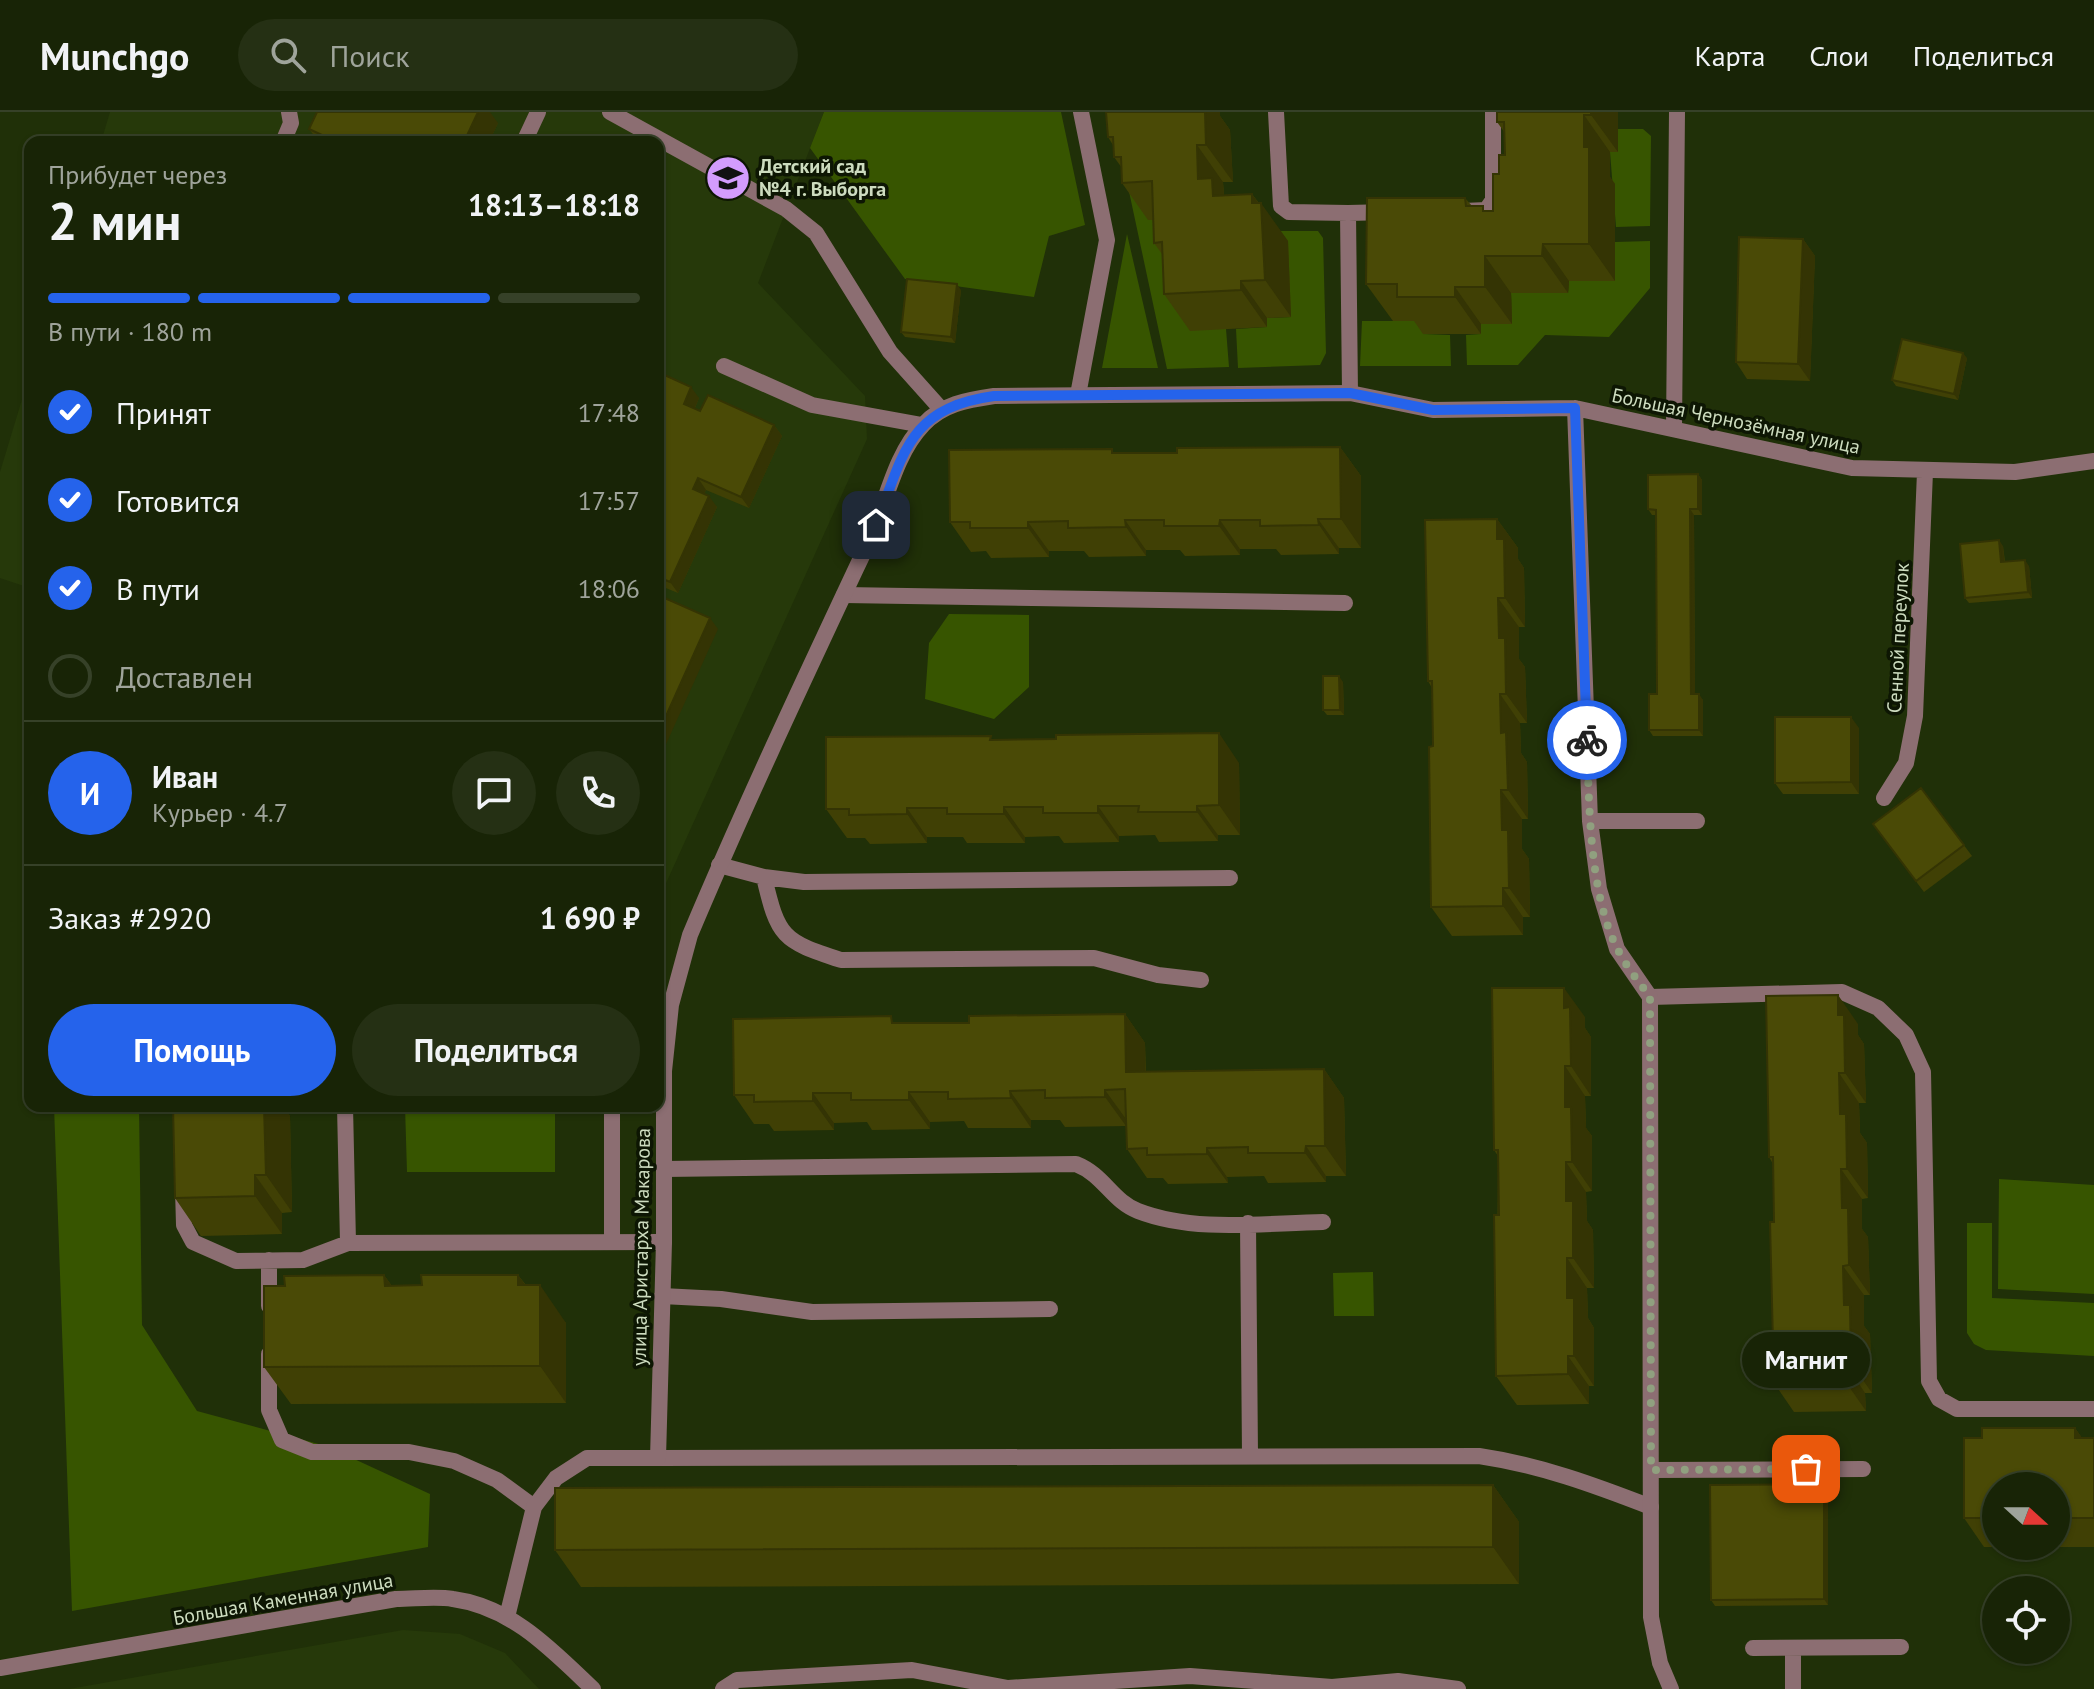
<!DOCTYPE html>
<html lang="ru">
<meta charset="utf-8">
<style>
body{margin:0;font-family:"PT Sans",sans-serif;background:#253014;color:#f1f3f6;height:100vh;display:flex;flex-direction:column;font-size:30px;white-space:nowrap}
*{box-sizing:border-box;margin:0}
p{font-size:26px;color:#9fa49b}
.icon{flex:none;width:44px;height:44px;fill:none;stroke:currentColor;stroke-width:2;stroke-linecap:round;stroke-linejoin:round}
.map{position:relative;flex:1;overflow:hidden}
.details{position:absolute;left:24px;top:24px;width:640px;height:976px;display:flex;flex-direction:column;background:#182406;border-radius:16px;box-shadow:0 2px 6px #0004,0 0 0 2px #364128}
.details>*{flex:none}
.needle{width:52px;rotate:111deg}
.controls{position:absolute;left:1982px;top:1360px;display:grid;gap:16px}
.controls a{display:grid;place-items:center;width:88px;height:88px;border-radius:50%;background:#182406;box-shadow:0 2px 6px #0004,0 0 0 2px #364128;font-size:40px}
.pin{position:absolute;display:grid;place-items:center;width:68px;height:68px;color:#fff;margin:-34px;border-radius:16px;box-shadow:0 4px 12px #0006}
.courier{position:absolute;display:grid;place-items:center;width:80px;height:80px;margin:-40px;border:6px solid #2563eb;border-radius:50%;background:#fff;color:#222;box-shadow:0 2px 10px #0007}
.bubble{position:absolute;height:56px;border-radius:28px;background:#182406;box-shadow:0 2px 6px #0004,0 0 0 2px #364128;font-size:26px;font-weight:800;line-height:56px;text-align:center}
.summary em{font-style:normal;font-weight:800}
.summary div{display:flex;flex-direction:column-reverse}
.summary{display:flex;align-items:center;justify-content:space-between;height:136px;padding:0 24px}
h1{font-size:52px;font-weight:800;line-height:60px}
.bar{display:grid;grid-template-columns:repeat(4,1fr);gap:12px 8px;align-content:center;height:96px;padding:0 24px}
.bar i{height:10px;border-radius:6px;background:#364128}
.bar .selected{background:#2563eb}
.bar p{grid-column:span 4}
.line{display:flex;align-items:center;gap:20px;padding:0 24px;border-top:2px solid #364128}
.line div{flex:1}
.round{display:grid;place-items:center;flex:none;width:84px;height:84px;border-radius:42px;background:#253014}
ol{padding:0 24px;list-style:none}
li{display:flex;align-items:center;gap:24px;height:88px}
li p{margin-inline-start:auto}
li .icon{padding:8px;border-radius:50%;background:#2563eb;color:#fff;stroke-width:4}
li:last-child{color:#9fa49b}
li i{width:44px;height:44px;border:4px solid #364128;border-radius:50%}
.primary-button{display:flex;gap:16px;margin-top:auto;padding:16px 24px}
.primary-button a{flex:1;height:92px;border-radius:48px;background:#2563eb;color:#fff;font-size:32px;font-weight:800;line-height:92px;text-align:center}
.primary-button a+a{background:#253014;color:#f1f3f6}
header{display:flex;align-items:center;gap:48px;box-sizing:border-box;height:112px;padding:0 40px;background:#182406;border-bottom:2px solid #364128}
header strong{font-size:38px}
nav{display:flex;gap:44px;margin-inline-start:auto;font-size:28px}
.search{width:560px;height:72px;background:#253014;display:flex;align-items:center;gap:20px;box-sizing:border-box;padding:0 28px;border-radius:44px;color:#9fa49b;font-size:30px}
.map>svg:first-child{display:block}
.built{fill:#26390a}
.green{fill:#375500}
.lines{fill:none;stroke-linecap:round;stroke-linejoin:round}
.service{stroke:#8c6e72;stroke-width:16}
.minor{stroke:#8c6e72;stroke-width:16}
.wall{fill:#404005;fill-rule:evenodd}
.shaded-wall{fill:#343404}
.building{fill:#4a4a06;stroke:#343404;stroke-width:2}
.done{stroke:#90a07f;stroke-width:8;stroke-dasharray:0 14.4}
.route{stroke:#2563eb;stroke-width:10}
.labels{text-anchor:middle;stroke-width:7;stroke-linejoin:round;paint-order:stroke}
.poi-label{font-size:20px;font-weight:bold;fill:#cddcbf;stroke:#0d1603;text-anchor:start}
.street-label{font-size:20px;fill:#cddcbf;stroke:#0d1603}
</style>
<header>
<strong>Munchgo</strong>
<div class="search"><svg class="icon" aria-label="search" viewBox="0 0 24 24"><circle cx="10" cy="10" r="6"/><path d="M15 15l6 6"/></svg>Поиск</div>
<nav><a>Карта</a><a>Слои</a><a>Поделиться</a></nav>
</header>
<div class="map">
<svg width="2094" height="1577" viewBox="0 0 2094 1577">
<rect width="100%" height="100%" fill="#203008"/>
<path class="built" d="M110 0H824L758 171 865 284 867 327 658 789V30H101Z
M30 261V476L0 466V360Z
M403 1518 460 1522 505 1541 539 1577H69Z"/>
<path class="green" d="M824 0H1061L1085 113 1049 124 1034 185 905 167 810 36Z
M1112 0 1178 107 1226 217 1229 255 1167 257Z
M1617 17H1643L1651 24 1650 114 1616 115 1610 40Z
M1278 119H1318L1323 126 1326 241 1320 253 1238 256 1236 217 1267 215V206L1291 205Z
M1127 122 1158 256H1102Z
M1650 129V176L1609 225 1545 223 1518 253H1467L1466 223 1481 222V212H1512L1511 181H1568L1569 169H1615V130Z
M1362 209H1423V222L1450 223 1451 254H1360Z
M949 502 1029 503V575L994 607 925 587 929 531Z
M54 994H139L142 1213 197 1299 326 1334 430 1382 428 1435 72 1499Z
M405 994H555V1060H407Z
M1999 1067 2094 1073V1182L1998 1177Z
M1967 1111H1992V1186L2094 1191V1244L1986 1238 1974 1232 1967 1221Z
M1373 1160 1374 1204H1334L1333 1161Z"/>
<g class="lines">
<path class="service" d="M610 0 786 97 816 121 890 240 941 297
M1276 0 1281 94 1289 100 1348 101
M283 30 291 11 289 0
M524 30 538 0
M1464 99 1486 98 1493 88V0
M724 254 812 293 922 313
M1350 281 1348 101 1389 100
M1078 283 1107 128 1081 0
M1674 317 1677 0
M844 483 1345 491
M719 753 764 765 804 770 1230 766
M764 765C778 825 782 829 841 848L1094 846 1158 863 1201 868
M1650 885 1842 880 1878 896 1906 923 1923 960 1929 1269 1939 1287 1957 1297H2094
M345 994 348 1131
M612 994V1130
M664 1057 1076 1052C1104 1063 1112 1089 1138 1099 1195 1121 1263 1111 1323 1110
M183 1077 184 1113 193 1130 236 1149 303 1148 348 1131 664 1130
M1248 1111 1250 1344
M269 1148V1194
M662 1184 721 1187 812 1200 1050 1197
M269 1242V1298L282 1328 312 1340H409L454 1349 497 1368 534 1395
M658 1346 1479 1344C1540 1353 1594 1373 1651 1395
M1651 1358 1863 1357
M1753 1536 1901 1535
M723 1577 737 1568 912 1558 1008 1576 1190 1564 1332 1575 1398 1569 1458 1577
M1793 1577V1536"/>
<path class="minor" d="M1575 296 1590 709 1599 777 1617 837 1650 885 1651 1505 1660 1551 1671 1577
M1884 686 1906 651 1915 604 1925 360
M1590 709H1697
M507 1505 534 1395 556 1366 587 1346H658L664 1130V959L671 893 690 823C746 690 808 559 869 429 886 392 894 343 923 313 942 292 967 288 994 284L1350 281 1433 298 1575 296 1852 356 2015 360 2094 349
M0 1556 396 1487C415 1487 435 1484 453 1487 512 1495 552 1538 593 1577"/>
</g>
<path class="wall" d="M1497 0H1618V40H1610V65L1615 72V169H1569L1568 181H1511L1512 212H1481V222H1423L1414 209H1393L1366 172 1465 86 1472 94 1487 99H1493L1499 62 1505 43V21L1497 10Z
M1220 4 1230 18 1233 70H1223L1224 83 1252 82 1288 129 1291 205 1267 206V215L1190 219 1164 182 1162 142 1154 131 1153 108H1148L1122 71V56L1114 45 1113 33 1108 25Z
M498 11 489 30H319L309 17Z
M1803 127 1815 144 1810 269 1747 267 1736 250Z
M961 178 955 231 905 225 901 220Z
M1967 246 1958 288 1896 274 1892 268Z
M658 260 699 286 695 296 700 299 774 313 782 324 749 396 706 378 704 382 717 395 678 481 661 474 658 480Z
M1340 335 1361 364V436H1339V442L1281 443 1276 437H1240V443L1185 444 1180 438H1146V444L1089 445 1084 439H1049V445L991 446 986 439 971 440 950 410 1115 341H1177Z
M1698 362 1702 368V403H1694L1695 582 1703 588V624H1653L1649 618 1657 582 1656 403H1652L1648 397Z
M1497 407 1518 436V447L1524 456 1525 515H1519V547L1525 555 1527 611H1520L1521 641 1527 650 1528 707H1522V737L1529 747 1530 805H1523V823L1452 824 1431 795 1433 634 1432 576 1428 569Z
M2003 434 2005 450 2029 454 2032 486 1969 491 1965 486Z
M1343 570 1344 603H1327L1323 598Z
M1859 616V682H1783L1775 671Z
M993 628 1239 651 1240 723H1218V729L1159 730 1155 723 1119 724V730L1064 731 1059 724 1025 725V731H967L963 725H927V731L870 732 865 726H847L826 697Z
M1921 676 1972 744 1924 780 1873 712Z
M1125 902 1145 931 1146 960 1324 957 1344 986 1346 1064H1326V1070L1268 1071 1264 1064 1227 1065 1228 1071 1168 1072 1163 1066H1147L1127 1037 1126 1014 1065 1015 1060 1008H1031V1016H968L964 1009 930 1010V1017L872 1018 867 1010 834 1011V1018L774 1019 769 1012H754L734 983 896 911H969Z
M1585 905V916L1591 925V984H1585L1586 1016 1592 1024V1079L1586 1080 1587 1109 1593 1118 1594 1176H1587L1588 1206 1594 1216V1274H1589V1292L1517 1293 1496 1264 1498 1044 1494 1038Z
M1858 912V923L1864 932 1866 991H1859L1860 1021 1867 1031 1868 1086 1862 1087V1117L1868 1125 1870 1183H1864V1214L1870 1222 1872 1281H1865L1866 1299 1794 1300 1774 1271 1773 1052 1769 1045Z
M173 994H283L290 1004 292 1100 282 1101V1122L201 1124 175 1086Z
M384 1163 392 1174 422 1173 518 1163 526 1173 566 1211V1291L291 1292 264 1255 285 1174Z
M1982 1316H2075L2082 1326H2094V1435H1984L1964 1406V1326H1982ZM1996 1374H2056V1434H1996Z
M1493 1373 1519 1410V1472L581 1475 555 1438Z
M1828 1378V1493L1715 1494 1711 1488Z"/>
<path class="shaded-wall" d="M478 0H490L498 11 489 30H464Z
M1205 0H1220V4L1230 18 1233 70 1206 33Z
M1591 0H1618V40L1591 3Z
M1584 3 1610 40V65L1615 72V169L1589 132 1584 35Z
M1197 33 1223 70 1224 83 1239 121 1198 67Z
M1252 82 1262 96 1261 91 1288 129 1291 205 1265 168 1252 91Z
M1803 127 1815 144 1810 269 1798 252Z
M1543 132 1569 169 1568 181 1542 144Z
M1485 144 1511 181 1512 212 1485 175Z
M1241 169 1267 206V215L1241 178Z
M957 172 961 178 955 231 951 225Z
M1455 175 1481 212V222L1455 185Z
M1963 241 1967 246 1958 288 1954 282Z
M691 275 699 286 692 303 684 292Z
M774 313 782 324 749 396 741 385Z
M1340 335 1361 364V436L1341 407Z
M1698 362 1702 368V403L1698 397Z
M698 366 706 378 701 388 693 377Z
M709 384 717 395 678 481 670 470Z
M1690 397 1694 403 1695 588 1691 582Z
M1318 407 1339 436V442L1319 413Z
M1497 407 1518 436V447L1524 456 1525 515 1505 486 1497 427Z
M1125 408 1146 438V444L1126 415Z
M1220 408 1240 437V443L1219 414Z
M1028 410 1049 439V445L1028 416Z
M1999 428 2003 434 2005 456 2001 450Z
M2025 448 2029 454 2032 486 2028 480Z
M1498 486 1519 515V547L1525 555 1527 611 1506 582 1499 526Z
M710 506 718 517 658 650V622Z
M1339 564 1343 570 1344 603 1340 598Z
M1500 582 1520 611 1521 641 1527 650 1528 707 1508 678 1501 621Z
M1699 582 1703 588V624L1699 618Z
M1851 605 1859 616V682L1851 670Z
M1219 621 1239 651 1240 723 1219 693Z
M1501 678 1522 707V737L1529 747 1530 805 1509 776 1502 718Z
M1098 694 1119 724V730L1098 701Z
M1197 694 1218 723V729L1197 700Z
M1004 695 1025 725V731L1004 702Z
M907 696 927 725V731L907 702Z
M1503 776 1523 805V823L1503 794Z
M1564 876 1585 905V916L1591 925V984L1571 954 1564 896Z
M1838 883 1858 912V923L1864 932 1866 991 1845 961 1838 903Z
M1125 902 1145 931 1146 989 1126 960Z
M1565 954 1585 984 1586 1016 1592 1024V1079L1572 1050 1565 995Z
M1324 957 1344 986 1346 1064 1325 1034Z
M1839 961 1859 991 1860 1021 1867 1031 1868 1086 1847 1057 1840 1002Z
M1105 978 1126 1007V1014L1105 985Z
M1010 979 1031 1008V1016L1011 986Z
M909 980 930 1010V1017L909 988Z
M813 981 834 1011V1018L813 989Z
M264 994H283L290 1004 292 1100 266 1063Z
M1306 1034 1326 1064V1070L1305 1041Z
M1207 1036 1227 1065 1228 1071 1207 1042Z
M1566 1050 1586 1080 1587 1109 1593 1118 1594 1176 1573 1146 1566 1089Z
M1841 1057 1862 1087V1117L1868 1125 1870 1183 1849 1153 1842 1096Z
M255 1063 282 1101V1122L255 1084Z
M1567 1146 1587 1176 1588 1206 1594 1216V1274L1574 1244 1567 1186Z
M1843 1154 1864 1183V1214L1870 1222 1872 1281 1851 1251 1844 1193Z
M384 1163 411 1201 385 1174Z
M518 1163 540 1193V1173L566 1211V1291L540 1254 518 1173Z
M1568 1244 1589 1274V1292L1568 1262Z
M1845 1251 1865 1281 1866 1299 1845 1269Z
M2075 1316 2094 1343 2075 1326Z
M1824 1372 1828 1378V1493L1824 1487Z
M1493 1373 1519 1410V1472L1493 1435Z"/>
<path class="building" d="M317 0H478L464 30H337L309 17Z
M1106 0H1205L1206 33H1197L1198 67 1212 66 1213 84 1252 82V91H1261L1265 168 1241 169V178L1164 182 1162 130 1154 131 1152 69 1122 71 1121 45H1114L1113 25H1108Z
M1497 0H1591V3H1584V35H1589V132H1543L1542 144H1485V175H1455V185H1397V172H1366L1367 86H1465L1466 94H1483V99H1493V62H1499V43H1505L1504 10H1497Z
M1739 125 1803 127 1798 252 1736 250Z
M907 167 957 172 951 225 901 220Z
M1902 227 1963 241 1954 282 1892 268Z
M658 260 691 275 684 292 700 299 708 283 774 313 741 385 698 366 693 377 709 384 670 470 658 465Z
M1340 335 1341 407H1318L1319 413 1260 414V408H1220L1219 414H1164V408H1125L1126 415 1068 416V409L1028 410V416H970V410H950L949 338 1112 337V341H1177V336Z
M1698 362V397H1690L1691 582H1699V618H1649V582H1657L1656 398 1648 397V363Z
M1497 407V427H1504L1505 486H1498L1499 526H1505L1506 582H1500L1501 621 1506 620 1508 678H1501L1502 718H1508L1509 776H1503V794L1431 795 1429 635 1433 634 1432 569H1428L1425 408Z
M1999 428 2001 450 2025 448 2028 480 1965 486 1960 432Z
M658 483 710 506 658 622Z
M1323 564H1339L1340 598H1323Z
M1775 605H1851V670L1775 671Z
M1219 621V693L1197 694V700H1138L1139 694H1098V701H1043V695H1004V702H947V696H907V702L849 703V697H826V625L991 624 990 628 1056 627V623Z
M1921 676 1964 733 1916 769 1873 712Z
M1492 876H1564V896L1570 895 1571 954H1565V995H1571L1572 1050H1566V1089H1573V1146H1567V1186H1574V1244H1568V1262L1496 1264 1494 1103H1499L1498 1038H1494Z
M1838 883V903H1844L1845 961H1839L1840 1002H1846L1847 1057H1841L1842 1096H1848L1849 1153 1843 1154 1844 1193H1850L1851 1251H1845V1269L1774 1271 1770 1110H1774L1773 1045H1769L1766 884Z
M1125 902 1126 960 1324 957 1325 1034H1306L1305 1041H1248V1035L1207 1036V1042L1147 1043V1036L1127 1037 1125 977 1105 978V985L1045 986V978L1010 979 1011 986 948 987V980H909V988H851V981H813V989L754 990V983H734L733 907 891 904 892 911H969V904Z
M173 994H264L266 1063H255V1084L175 1086Z
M384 1163 385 1174 422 1173 421 1163H518V1173H540V1254L264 1255V1174H285L284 1164Z
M1982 1316H2075V1326H2094V1406H2056V1374H1996V1406H1964V1326H1982Z
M1824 1372V1487L1711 1488 1710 1373Z
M1493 1373V1435L555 1438V1376Z"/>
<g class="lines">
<path class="done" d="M1587 628C1589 690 1589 783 1618 838 1626 854 1639 870 1650 885L1651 1358 1806 1357"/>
<path class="route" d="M876 413C904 341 908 296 994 284L1350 281 1433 298 1575 296 1587 628"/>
</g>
<defs>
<g id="school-disc" transform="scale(2.3)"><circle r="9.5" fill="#d39cfd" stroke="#0d1603"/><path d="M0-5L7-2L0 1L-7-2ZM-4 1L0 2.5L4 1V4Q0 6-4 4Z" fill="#111"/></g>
</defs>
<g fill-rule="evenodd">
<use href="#school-disc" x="728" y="66"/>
</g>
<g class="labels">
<g class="poi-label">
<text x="759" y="61">Детский сад<tspan x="759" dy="23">№4 г. Выборга</tspan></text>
</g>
<g class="street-label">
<text transform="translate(1736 309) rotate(12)" y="7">Большая Чернозёмная улица</text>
<text transform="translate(1898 526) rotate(-87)" y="7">Сенной переулок</text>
<text transform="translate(641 1135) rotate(-89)" y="7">улица Аристарха Макарова</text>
<text transform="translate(283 1487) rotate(-10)" y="7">Большая Каменная улица</text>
</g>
</g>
</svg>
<div class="controls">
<a><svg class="needle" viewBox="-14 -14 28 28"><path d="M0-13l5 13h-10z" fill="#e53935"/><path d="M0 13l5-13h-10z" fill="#9fa49b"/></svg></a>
<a><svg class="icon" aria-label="locate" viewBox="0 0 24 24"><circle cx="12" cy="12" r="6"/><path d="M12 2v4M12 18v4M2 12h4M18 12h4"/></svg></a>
</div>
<div class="pin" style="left:1806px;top:1357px;background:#ea580c"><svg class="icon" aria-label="bag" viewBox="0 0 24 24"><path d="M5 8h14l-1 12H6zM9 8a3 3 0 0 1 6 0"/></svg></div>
<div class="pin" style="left:876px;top:413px;background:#1f2937"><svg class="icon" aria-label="home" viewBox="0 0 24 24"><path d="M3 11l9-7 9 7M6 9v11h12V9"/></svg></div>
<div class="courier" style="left:1587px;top:628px"><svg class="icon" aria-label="bike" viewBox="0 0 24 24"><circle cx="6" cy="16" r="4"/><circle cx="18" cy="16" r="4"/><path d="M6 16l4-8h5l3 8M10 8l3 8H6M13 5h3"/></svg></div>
<div class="bubble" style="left:1742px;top:1220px;width:128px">Магнит</div>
<section class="details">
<div class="summary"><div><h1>2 мин</h1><p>Прибудет через</p></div><em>18:13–18:18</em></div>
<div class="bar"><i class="selected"></i><i class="selected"></i><i class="selected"></i><i></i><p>В пути · 180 m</p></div>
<ol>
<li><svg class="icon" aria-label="check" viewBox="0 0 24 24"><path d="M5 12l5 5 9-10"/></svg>Принят<p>17:48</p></li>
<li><svg class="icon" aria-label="check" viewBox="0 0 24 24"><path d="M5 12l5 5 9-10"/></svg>Готовится<p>17:57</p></li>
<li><svg class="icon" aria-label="check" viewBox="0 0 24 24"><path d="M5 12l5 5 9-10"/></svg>В пути<p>18:06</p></li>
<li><i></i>Доставлен</li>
</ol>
<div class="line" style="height:144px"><b class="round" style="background:#2563eb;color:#fff">И</b><div><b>Иван</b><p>Курьер · 4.7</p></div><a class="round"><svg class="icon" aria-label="chat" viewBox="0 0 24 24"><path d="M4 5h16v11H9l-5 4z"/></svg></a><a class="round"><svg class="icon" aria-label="phone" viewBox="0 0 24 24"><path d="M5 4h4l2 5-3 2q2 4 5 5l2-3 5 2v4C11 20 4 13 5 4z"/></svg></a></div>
<div class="line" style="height:104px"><div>Заказ #2920</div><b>1 690 ₽</b></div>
<div class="primary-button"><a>Помощь</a><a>Поделиться</a></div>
</section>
</div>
